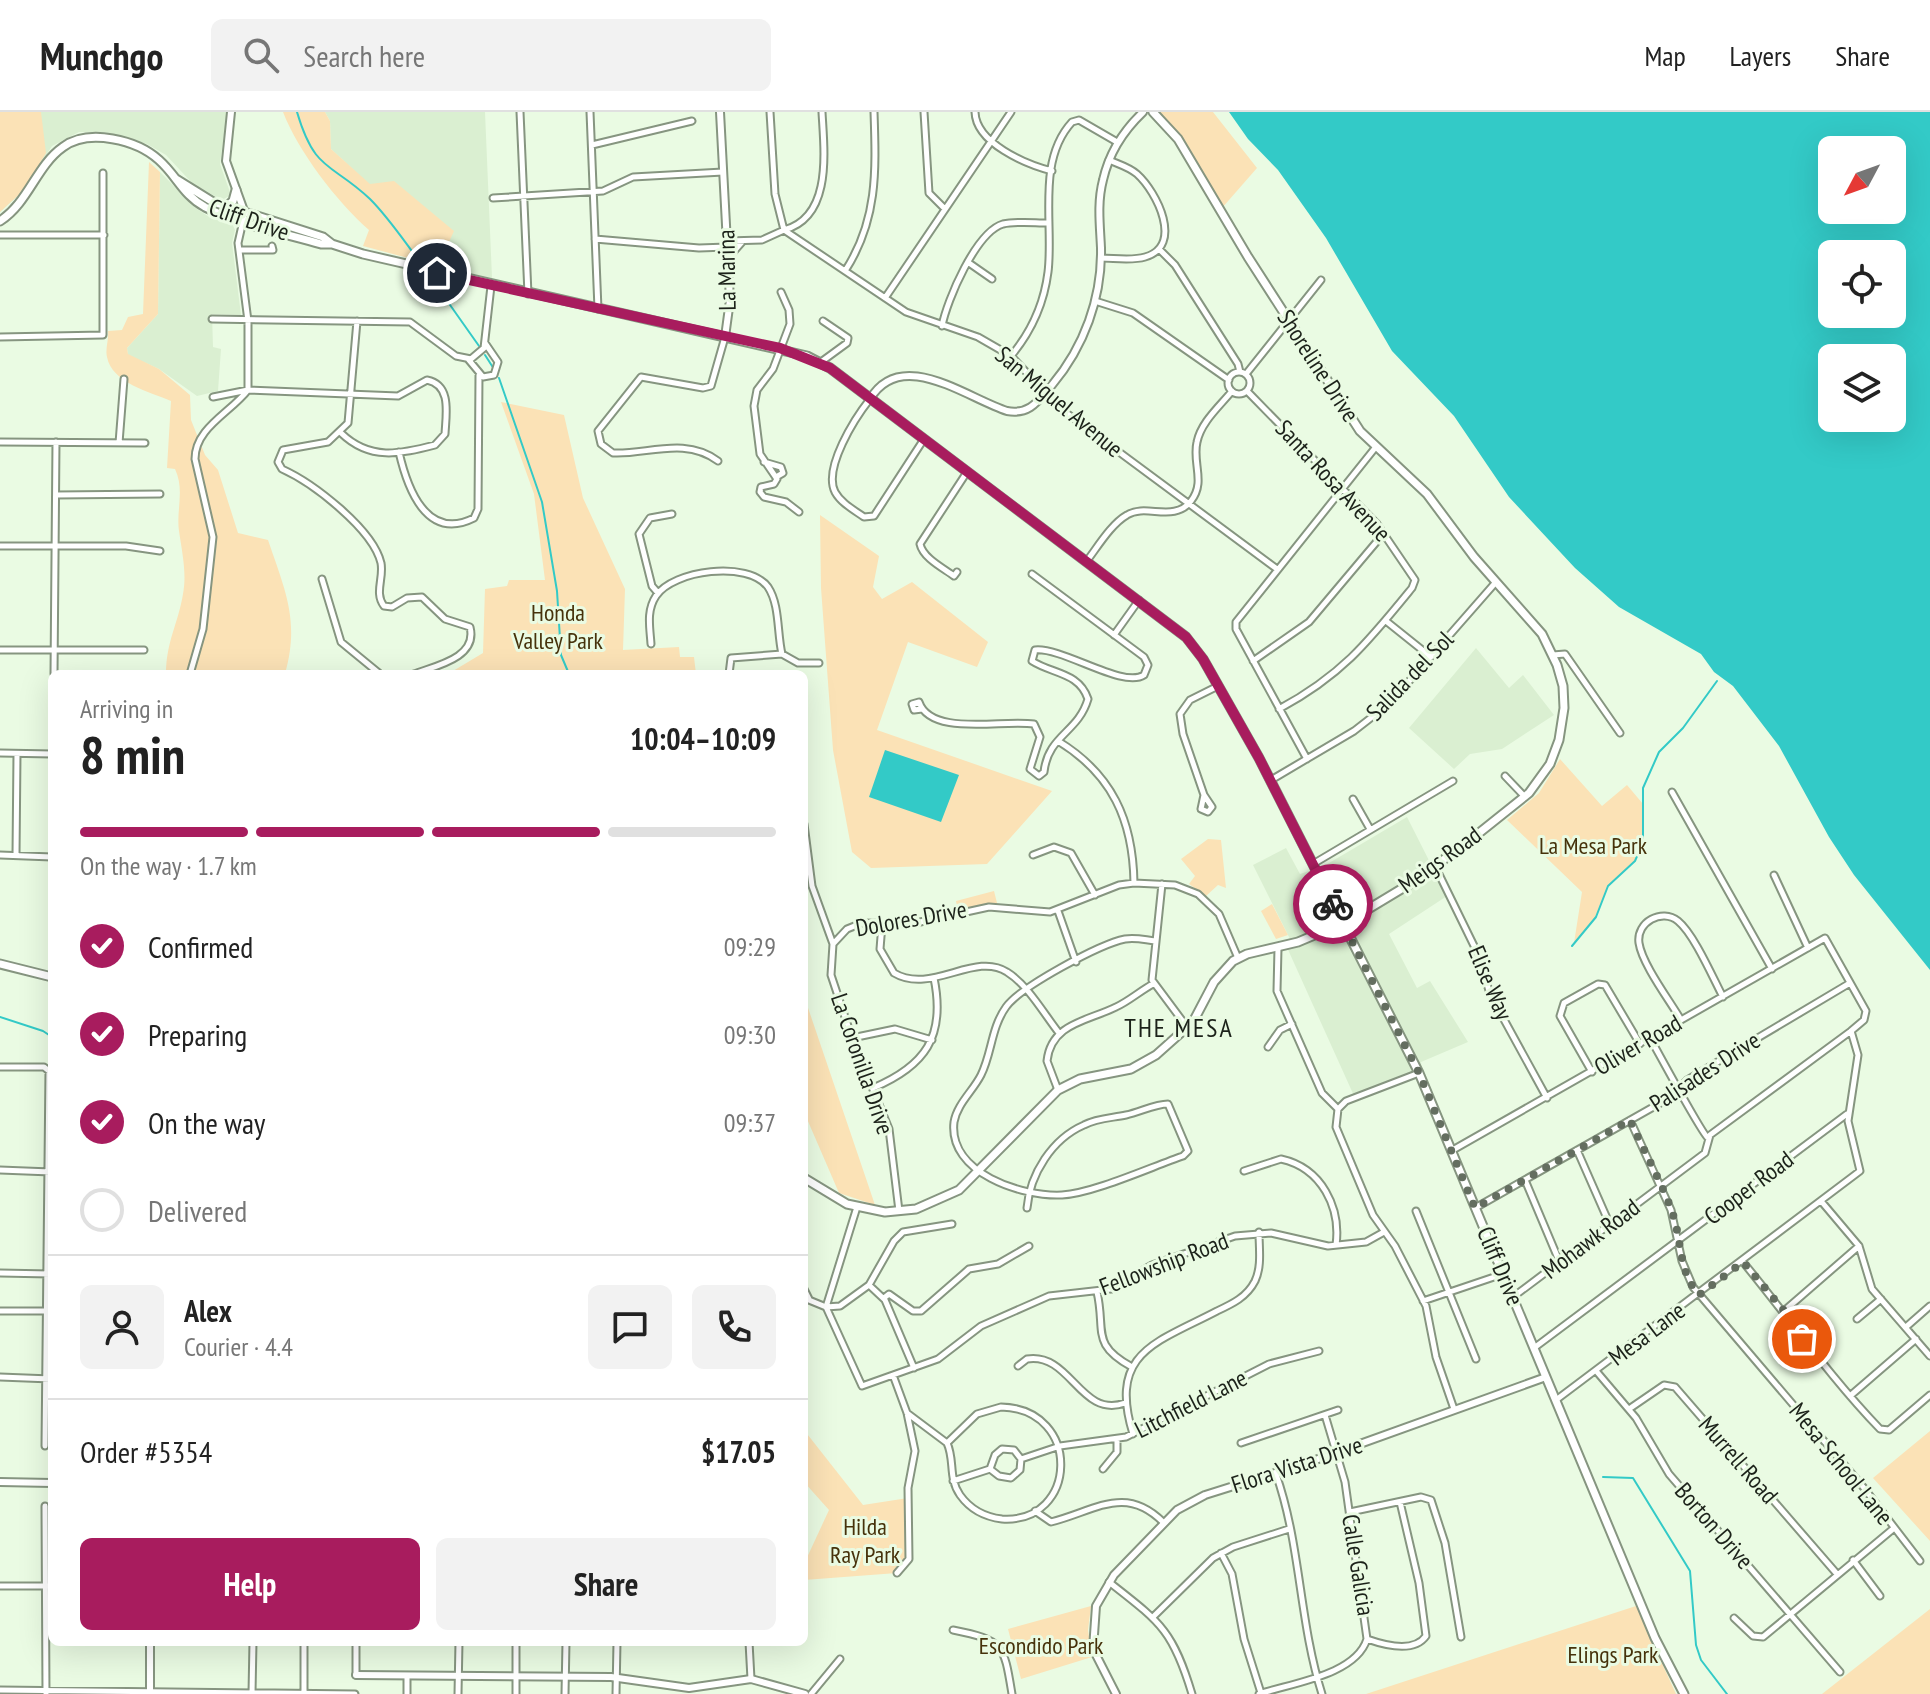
<!DOCTYPE html>
<meta charset="utf-8">
<style>
body{margin:0;font-family:"PT Sans Narrow",sans-serif;background:#f2f2f2;color:#222;height:100vh;display:flex;flex-direction:column;font-size:30px;white-space:nowrap}
*{box-sizing:border-box;margin:0}
p{font-size:26px;color:#767676}
.icon{flex:none;width:44px;height:44px;fill:none;stroke:currentColor;stroke-width:2;stroke-linecap:round;stroke-linejoin:round}
.map{position:relative;flex:1;overflow:hidden}
.details{position:absolute;left:48px;top:558px;width:760px;height:976px;display:flex;flex-direction:column;background:#fff;border-radius:12px;box-shadow:0 8px 32px #0002}
.details>*{flex:none}
.needle{width:52px;rotate:229deg}
.controls{position:absolute;left:1818px;top:24px;display:grid;gap:16px}
.controls a{display:grid;place-items:center;width:88px;height:88px;border-radius:12px;background:#fff;box-shadow:0 8px 32px #0002;font-size:40px}
.pin{position:absolute;display:grid;place-items:center;width:68px;height:68px;color:#fff;margin:-34px;border:4px solid #fff;border-radius:50%;box-shadow:0 2px 8px #0007}
.courier{position:absolute;display:grid;place-items:center;width:80px;height:80px;margin:-40px;border:6px solid #a81c5e;border-radius:50%;background:#fff;color:#222;box-shadow:0 2px 10px #0007}
.headline em{font-style:normal;font-weight:600}
.headline div{display:flex;flex-direction:column-reverse}
.headline{display:flex;align-items:center;justify-content:space-between;height:136px;padding:0 32px}
h1{font-size:52px;font-weight:600;line-height:60px}
.bar{display:grid;grid-template-columns:repeat(4,1fr);gap:12px 8px;align-content:center;height:96px;padding:0 32px}
.bar i{height:10px;border-radius:6px;background:#e0e0e0}
.bar .selected{background:#a81c5e}
.bar p{grid-column:span 4}
.line{display:flex;align-items:center;gap:20px;padding:0 32px;border-top:2px solid #e0e0e0}
.line div{flex:1}
.round{display:grid;place-items:center;flex:none;width:84px;height:84px;border-radius:12px;background:#f2f2f2}
ol{padding:0 32px;list-style:none}
li{display:flex;align-items:center;gap:24px;height:88px}
li p{margin-inline-start:auto}
li .icon{padding:8px;border-radius:50%;background:#a81c5e;color:#fff;stroke-width:4}
li:last-child{color:#767676}
li i{width:44px;height:44px;border:4px solid #e0e0e0;border-radius:50%}
.button{display:flex;gap:16px;margin-top:auto;padding:16px 32px}
.button a{flex:1;height:92px;border-radius:12px;background:#a81c5e;color:#fff;font-size:32px;font-weight:600;line-height:92px;text-align:center}
.button a+a{background:#f2f2f2;color:#222}
header{display:flex;align-items:center;gap:48px;box-sizing:border-box;height:112px;padding:0 40px;background:#fff;border-bottom:2px solid #e0e0e0}
header strong{font-size:38px}
nav{display:flex;gap:44px;margin-inline-start:auto;font-size:28px}
.search{width:560px;height:72px;background:#f2f2f2;display:flex;align-items:center;gap:20px;box-sizing:border-box;padding:0 28px;border-radius:12px;color:#767676;font-size:30px}
.map>svg:first-child{display:block}
.built{fill:#daefd1}
.green{fill:#fbe2b6}
.water{fill:#33cac7;fill-rule:evenodd}
.lines{fill:none;stroke-linecap:round;stroke-linejoin:round}
.stream{stroke:#33cac7;stroke-width:2}
.minor-casing{stroke:#869580;stroke-width:9}
.tertiary-casing{stroke:#869580;stroke-width:10}
.secondary-casing{stroke:#869580;stroke-width:11}
.minor{stroke:#fff;stroke-width:5}
.tertiary{stroke:#fff;stroke-width:6}
.secondary{stroke:#fff;stroke-width:7}
.done{stroke:#646e60;stroke-width:8;stroke-dasharray:0 14.4}
.route{stroke:#a81c5e;stroke-width:10}
.labels{text-anchor:middle;stroke-width:6;stroke-linejoin:round;paint-order:stroke}
.street-label{font-size:24px;fill:#1c221a;stroke:#eafbe3}
.park-label{font-size:24px;fill:#46320b;stroke:#eafbe3}
.neighbourhood-label{font-size:26px;letter-spacing:2px;fill:#1c221a;stroke:#eafbe3}
</style>
<header>
<strong>Munchgo</strong>
<div class="search"><svg class="icon" aria-label="search" viewBox="0 0 24 24"><circle cx="10" cy="10" r="6"/><path d="M15 15l6 6"/></svg>Search here</div>
<nav><a>Map</a><a>Layers</a><a>Share</a></nav>
</header>
<div class="map">
<svg width="1930" height="1582" viewBox="0 0 1930 1582">
<rect width="100%" height="100%" fill="#eafbe3"/>
<path class="built" d="M0 0H227L220 52 231 83 222 88 193 72 166 43 147 32 104 20H79L52 34 24 78 0 100Z
M325 0H485L492 166 438 154 453 119 370 73 331 37 330 9Z
M160 60 197 97 211 106 232 111 235 118 232 131 241 203 212 202 213 235 221 237 218 279 197 284 159 257 128 243 127 236 158 202Z
M1476 536 1509 576 1523 563 1554 603 1502 637 1470 642 1454 657 1409 616Z
M1407 705 1447 784 1389 822 1417 876 1430 869 1468 930 1421 950 1422 959 1355 986 1285 831 1290 827 1253 753 1286 736 1300 762 1324 754Z"/>
<path class="green" d="M0 0H41L46 41 24 78 0 100Z
M283 0H325L330 9 331 37 370 72 394 69 454 119 438 154 363 134 369 118C337 90 298 39 283 0Z
M1158 0H1213L1257 56 1222 96 1182 25Z
M149 50 160 60 158 202 127 236 128 242 159 257 190 283 191 308 205 343 218 358 238 421 268 428C285 478 300 509 285 562H166C166 530 178 512 183 482 187 461 182 440 179 419 176 398 185 378 175 357L167 356 171 289C150 280 112 271 107 245 105 237 109 228 108 219L122 218 128 205 143 202Z
M501 290 564 303 583 386 625 477 623 538 679 535 680 545H694L696 562H448L483 541 485 477 507 474 509 468H545L534 382Z
M820 403 879 444 873 475 882 487 912 470 988 530 977 555 908 530 877 618 1052 679 987 752 871 756 852 740 833 638 821 476Z
M1560 647 1602 694 1627 673 1643 692V730L1635 749 1608 774 1596 805 1574 831 1582 780 1507 708 1539 681Z
M1208 727 1221 728 1226 776 1218 773 1206 784 1189 772 1195 764 1181 747Z
M994 779 998 795 958 800 956 789Z
M1272 792 1288 823 1276 827 1261 799Z
M804 884 875 1093 839 1081 804 1000Z
M804 1318 863 1393 908 1386 909 1447 897 1461 804 1468V1452L829 1398 804 1370Z
M1930 1319V1429L1873 1366Z
M1091 1494 1088 1518 1092 1545 1021 1567 1008 1517Z
M1636 1494 1676 1582H1366Z
M1930 1497V1582H1822Z"/>
<path class="water" d="M1229 0H1930V858L1854 763 1829 725 1779 634 1733 574 1714 560 1701 542 1619 495 1575 456 1509 385 1454 304 1392 239 1326 126 1278 58 1248 27ZM1892 38V98H1832V38ZM1892 142V202H1832V142ZM1832 246H1892V306H1832Z
M885 638 959 663 941 710 869 685Z"/>
<g class="lines">
<path class="stream" d="M297 0C315 61 331 50 370 87 389 106 404 129 420 150
M431 166 479 234
M485 243 494 257
M499 266 542 390 557 479 561 543 569 562
M1572 834 1596 805 1608 774 1635 749 1643 730V676L1659 640 1683 616 1717 569
M0 905 43 919 52 925
M1603 1365 1633 1366 1690 1459 1696 1533 1701 1548 1727 1582"/>
<g class="minor-casing">
<path id="minor" d="M520 0 528 182
M590 0 598 197
M770 0 775 82 784 118C833 105 824 38 822 0
M924 0 929 81 945 97
M975 0C976 31 1025 52 1052 59
M592 33 692 9
M493 86 603 79 633 65 723 60
M0 123H104
M595 127 699 136 727 135
M727 129 762 128 784 118 906 200 978 225 1011 244 1061 297 1277 457
M1159 137 1175 153 1238 252 1240 260
M239 138H273L272 134
M728 146 742 130
M1101 146C1114 146 1132 149 1145 145 1184 134 1157 80 1137 62 1129 55 1118 52 1109 48
M969 151 992 167
M845 159C878 108 876 59 874 0
M781 180 789 198 790 212 773 257 757 278 754 294 760 342 777 367 774 372 761 375 760 380 764 385 786 390 799 400
M885 186 1011 0
M1095 189 1133 201 1229 268
M212 207 410 210 456 244 471 247 484 236 491 174
M357 209 348 311 328 330 283 338 278 350 282 357C313 371 373 417 381 451 384 466 374 481 384 494L392 495 407 486 422 485 445 507 470 515C478 546 435 554 414 562
M942 214C947 188 976 120 1003 112 1017 109 1034 111 1048 111
M0 225 103 223V61
M1011 244C1031 220 1044 192 1048 160 1054 113 1036 49 1072 10L1079 8 1117 30
M468 247 483 265 494 263 498 250 485 231
M821 250 847 231 848 226 823 209
M1228 271a11 11 0 1 1 22 0a11 11 0 1 1-22 0Z
M1246 262 1321 168
M1247 279 1377 412 1415 468 1412 476C1368 530 1342 563 1279 597
M213 285 248 278 398 284 427 268C452 273 446 302 445 322L435 333C400 342 370 349 341 321
M870 287C855 306 823 356 835 380 841 391 854 398 864 405L874 404 924 327
M0 330 145 331
M119 331 124 267
M399 340C407 375 426 430 474 406L478 397 479 263
M718 349C685 324 646 343 613 341L601 332 598 319 641 265 703 276 711 274 725 225
M764 350 781 355 783 361 776 365
M56 383 160 382
M0 434H126L160 439
M1086 450C1097 436 1111 412 1127 403 1146 391 1174 411 1191 389 1206 370 1192 351 1197 330 1201 310 1220 294 1232 279
M957 460 954 464C943 456 923 446 920 432L967 360
M322 467 341 530 380 562
M658 481 652 474 639 422 650 406 672 402
M1386 509 1431 545
M1114 523 1139 488
M651 532C650 516 646 499 656 484 673 458 748 448 768 475 780 493 777 521 782 542L798 551H819
M0 538H144
M1553 543 1565 542 1620 621
M1253 549 1309 510 1384 421
M54 562 56 330
M190 562 203 517 213 425 195 347C195 316 230 301 248 278V209L238 131 243 109
M729 562 731 546 782 542
M922 597 914 598 912 592 919 590C931 625 1003 607 1034 612L1040 625 1030 657 1039 664 1044 660C1048 623 1078 621 1088 587 1079 560 1052 562 1032 549L1035 538C1063 535 1123 577 1144 563L1148 553 1144 545 1032 462
M1058 629C1112 662 1133 708 1134 771
M0 641 52 642
M1307 647 1236 517V510L1375 336
M1505 664 1525 685
M1271 668 1354 619 1390 591 1496 470
M1672 680 1772 857
M1204 683 1183 622 1180 602 1190 588 1218 574
M1204 683 1212 695 1208 700 1201 697Z
M1353 687 1370 717
M804 712 812 774 833 832 831 863 852 926 889 1017 899 1099
M0 743 52 745
M16 743 17 642
M1033 743 1054 735 1071 741 1095 783
M1313 752 1453 669
M1435 754 1478 842 1490 882 1547 986
M1774 763 1808 836
M1162 772 1152 868 1187 915
M1058 799 1076 850
M882 812 880 837 894 861C931 883 975 839 1007 860 1028 873 1044 902 1059 921
M833 832 847 817 862 811 911 812 989 795 1050 800 1119 773 1134 771 1175 773 1198 782 1219 802 1238 846
M1278 836 1277 879 1322 981 1338 997
M1681 908C1670 889 1642 852 1639 831 1636 810 1662 796 1678 809 1694 822 1713 866 1723 885
M852 926 895 917 932 928
M1650 926C1658 940 1702 1022 1708 1026
M1268 935 1280 918 1292 912
M0 955H44L49 959 45 1334
M1592 960 1560 904 1564 891 1598 872 1605 873 1640 932
M873 976C925 954 946 925 934 866
M1058 978 1047 949C1051 911 1088 909 1116 895 1129 889 1140 879 1153 872
M1338 997 1336 1015 1373 1103 1395 1134 1426 1194 1436 1245 1454 1297
M1338 997 1346 989 1419 961
M1630 1008 1671 1098 1682 1149 1693 1175 1864 1376 1920 1449
M1577 1038 1610 1113
M1451 1039 1825 826 1866 899 1864 908 1851 919 1710 1023 1705 1041 1513 1185
M0 1058 51 1060
M1244 1059 1281 1047C1322 1056 1341 1096 1336 1133
M1525 1068 1560 1151
M1821 1089 1859 1134 1872 1177 1930 1244
M857 1095 826 1195 862 1274 938 1247 981 1214 1049 1184 1111 1177 1152 1153 1235 1124 1271 1121 1328 1134 1366 1130 1384 1120
M1027 1096C1030 1062 1052 1027 1084 1013 1097 1006 1112 1006 1126 1003 1140 1000 1155 992 1168 992L1188 1039 1183 1044C1151 1055 1094 1081 1062 1083 1022 1085 948 1061 954 1010 957 992 973 979 981 963 992 941 991 916 1006 895 1020 875 1100 832 1125 827 1136 825 1145 828 1155 829
M1475 1096 1671 985 1687 968 1850 871
M1416 1099 1476 1247
M1743 1150C1789 1206 1830 1265 1880 1317L1889 1318 1930 1283
M0 1161 50 1162
M869 1173 885 1188 914 1256
M804 1177 809 1187
M1097 1180C1106 1219 1090 1232 1132 1255
M804 1186 826 1195 840 1194 869 1173 894 1129 903 1120 952 1112
M884 1186 889 1182 913 1199H921L969 1157 998 1152 1029 1134
M1423 1189 1503 1162
M0 1199H49
M1784 1199 1859 1134
M1857 1207 1881 1187
M1906 1215 1930 1194
M1534 1236 1847 1002
M1018 1254 1027 1247C1071 1240 1080 1307 1125 1291
M1597 1260 1636 1306 1669 1362 1840 1560
M893 1263 907 1301 915 1339 908 1376 909 1447 897 1461
M0 1265 51 1267
M1850 1284 1916 1227
M1556 1288 1860 1059 1848 1009 1858 943 1851 919
M1001 1295C1083 1297 1078 1412 1002 1407 985 1405 970 1397 960 1383 948 1366 955 1348 947 1331L977 1302Z
M1629 1297 1664 1273 1675 1275 1837 1462
M907 1301 947 1331
M1133 1322C1108 1240 1156 1231 1217 1199 1232 1192 1247 1185 1255 1169 1262 1154 1259 1137 1259 1120
M1241 1331 1338 1298
M990 1357 995 1343 1002 1337 1014 1338 1021 1347
M1103 1357 1117 1340V1327
M1276 1362C1301 1433 1299 1510 1322 1582
M953 1369 990 1357 999 1364 1011 1366 1020 1358 1021 1347 1060 1334 1126 1325 1269 1252 1319 1239
M45 1394 46 1581
M1035 1399 1051 1410C1095 1399 1125 1372 1163 1410
M1350 1400 1421 1385 1431 1388 1445 1431 1461 1525
M1221 1441 1232 1462 1244 1527 1261 1581
M1853 1448 1880 1484
M1109 1470C1160 1510 1173 1518 1192 1582
M0 1474H52
M1154 1504 1213 1446 1233 1435 1289 1417
M1734 1506 1753 1524 1763 1525 1893 1417
M953 1518C1004 1528 1004 1533 1012 1582
M1367 1527C1384 1533 1414 1541 1426 1524L1419 1471 1400 1390
M516 1530V1582
M749 1530 751 1567
M356 1563V1530
M0 1578 355 1582
M252 1581 253 1530
M304 1581V1530
M407 1582V1564
M458 1582 459 1530
M565 1582 566 1530
M616 1582 617 1530
M811 1582 840 1547
M1259 1582C1292 1571 1356 1563 1367 1527L1345 1370 1325 1303"/>
</g>
<g class="tertiary-casing">
<path id="tertiary" d="M231 0 226 49 243 96V108
M720 0 730 188 725 225
M870 287C901 235 965 285 1007 299 1030 303 1038 289 1052 273 1084 235 1102 186 1101 136 1100 113 1097 91 1103 68 1109 41 1123 19 1143 0
M0 1370 52 1371
M356 1563 611 1565 689 1576 751 1567 805 1582
M150 1582V1530
M1116 1582 1093 1537 1096 1494 1114 1463 1177 1398 1205 1383 1307 1351 1546 1265"/>
</g>
<g class="secondary-casing">
<path id="secondary" d="M176 67 213 90 323 125 332 132 363 142 807 244 830 256 1186 525 1203 547 1259 646 1419 961 1655 1526 1684 1582
M226 95 233 89 236 78
M0 109C29 90 36 54 63 35 89 16 137 28 159 48 177 64 183 83 205 95 240 113 283 121 321 132H332
M0 852 52 865
M804 1066 847 1092 885 1100 916 1097 959 1078 1058 978 1080 967 1131 957 1156 943 1193 910 1214 870 1233 849 1247 842 1298 830 1350 808 1413 770 1469 729 1529 681 1550 652 1559 628 1564 596 1563 574 1557 553 1542 522 1474 445 1427 382 1360 319 1248 145 1178 27 1153 0"/>
</g>
<use href="#minor" class="minor"/>
<use href="#tertiary" class="tertiary"/>
<use href="#secondary" class="secondary"/>
</g>
<g class="lines">
<path class="done" d="M1333 792 1419 961 1475 1096 1630 1008C1643 1038 1665 1076 1674 1106 1682 1133 1679 1160 1699 1183L1743 1150 1791 1207 1802 1227"/>
<path class="route" d="M437 161 780 236 830 256 1186 525 1203 547 1259 646 1333 792"/>
</g>
<g class="labels">
<g class="street-label">
<text transform="translate(249 108) rotate(19)" y="8">Cliff Drive</text>
<text transform="translate(727 158) rotate(-91)" y="8">La Marina</text>
<text transform="translate(1318 254) rotate(57)" y="8">Shoreline Drive</text>
<text transform="translate(1059 290) rotate(40)" y="8">San Miguel Avenue</text>
<text transform="translate(1333 369) rotate(47)" y="8">Santa Rosa Avenue</text>
<text transform="translate(1410 564) rotate(-46)" y="8">Salida del Sol</text>
<text transform="translate(1440 748) rotate(-36)" y="8">Meigs Road</text>
<text transform="translate(911 807) rotate(-10)" y="8">Dolores Drive</text>
<text transform="translate(1490 871) rotate(67)" y="8">Elise Way</text>
<text transform="translate(1638 933) rotate(-30)" y="8">Oliver Road</text>
<text transform="translate(862 952) rotate(71)" y="8">La Coronilla Drive</text>
<text transform="translate(1705 960) rotate(-33)" y="8">Palisades Drive</text>
<text transform="translate(1749 1076) rotate(-37)" y="8">Cooper Road</text>
<text transform="translate(1591 1127) rotate(-37)" y="8">Mohawk Road</text>
<text transform="translate(1164 1152) rotate(-21)" y="8">Fellowship Road</text>
<text transform="translate(1500 1154) rotate(67)" y="8">Cliff Drive</text>
<text transform="translate(1647 1222) rotate(-37)" y="8">Mesa Lane</text>
<text transform="translate(1191 1292) rotate(-27)" y="8">Litchfield Lane</text>
<text transform="translate(1738 1348) rotate(49)" y="8">Murrell Road</text>
<text transform="translate(1841 1352) rotate(51)" y="8">Mesa School Lane</text>
<text transform="translate(1297 1353) rotate(-18)" y="8">Flora Vista Drive</text>
<text transform="translate(1714 1414) rotate(49)" y="8">Borton Drive</text>
<text transform="translate(1358 1453) rotate(81)" y="8">Calle Galicia</text>
</g>
<g class="park-label">
<text x="558" y="509">Honda<tspan x="558" dy="28">Valley Park</tspan></text>
<text x="1593" y="742">La Mesa Park</text>
<text x="865" y="1423">Hilda<tspan x="865" dy="28">Ray Park</tspan></text>
<text x="1041" y="1542">Escondido Park</text>
<text x="1613" y="1551">Elings Park</text>
</g>
<g class="neighbourhood-label">
<text x="1179" y="925">THE MESA</text>
</g>
</g>
</svg>
<div class="controls">
<a><svg class="needle" viewBox="-14 -14 28 28"><path d="M0-13l5 13h-10z" fill="#e53935"/><path d="M0 13l5-13h-10z" fill="#767676"/></svg></a>
<a><svg class="icon" aria-label="locate" viewBox="0 0 24 24"><circle cx="12" cy="12" r="6"/><path d="M12 2v4M12 18v4M2 12h4M18 12h4"/></svg></a>
<a><svg class="icon" aria-label="layers" viewBox="0 0 24 24"><path d="M12 4l9 5-9 5-9-5zM3 14l9 5 9-5"/></svg></a>
</div>
<div class="pin" style="left:1802px;top:1227px;background:#ea580c"><svg class="icon" aria-label="bag" viewBox="0 0 24 24"><path d="M5 8h14l-1 12H6zM9 8a3 3 0 0 1 6 0"/></svg></div>
<div class="pin" style="left:437px;top:161px;background:#1f2937"><svg class="icon" aria-label="home" viewBox="0 0 24 24"><path d="M3 11l9-7 9 7M6 9v11h12V9"/></svg></div>
<div class="courier" style="left:1333px;top:792px"><svg class="icon" aria-label="bike" viewBox="0 0 24 24"><circle cx="6" cy="16" r="4"/><circle cx="18" cy="16" r="4"/><path d="M6 16l4-8h5l3 8M10 8l3 8H6M13 5h3"/></svg></div>
<section class="details">
<div class="headline"><div><h1>8 min</h1><p>Arriving in</p></div><em>10:04–10:09</em></div>
<div class="bar"><i class="selected"></i><i class="selected"></i><i class="selected"></i><i></i><p>On the way · 1.7 km</p></div>
<ol>
<li><svg class="icon" aria-label="check" viewBox="0 0 24 24"><path d="M5 12l5 5 9-10"/></svg>Confirmed<p>09:29</p></li>
<li><svg class="icon" aria-label="check" viewBox="0 0 24 24"><path d="M5 12l5 5 9-10"/></svg>Preparing<p>09:30</p></li>
<li><svg class="icon" aria-label="check" viewBox="0 0 24 24"><path d="M5 12l5 5 9-10"/></svg>On the way<p>09:37</p></li>
<li><i></i>Delivered</li>
</ol>
<div class="line" style="height:144px"><a class="round"><svg class="icon" aria-label="person" viewBox="0 0 24 24"><circle cx="12" cy="8" r="4"/><path d="M4 21q1-7 8-7t8 7"/></svg></a><div><b>Alex</b><p>Courier · 4.4</p></div><a class="round"><svg class="icon" aria-label="chat" viewBox="0 0 24 24"><path d="M4 5h16v11H9l-5 4z"/></svg></a><a class="round"><svg class="icon" aria-label="phone" viewBox="0 0 24 24"><path d="M5 4h4l2 5-3 2q2 4 5 5l2-3 5 2v4C11 20 4 13 5 4z"/></svg></a></div>
<div class="line" style="height:104px"><div>Order #5354</div><b>$17.05</b></div>
<div class="button"><a>Help</a><a>Share</a></div>
</section>
</div>
